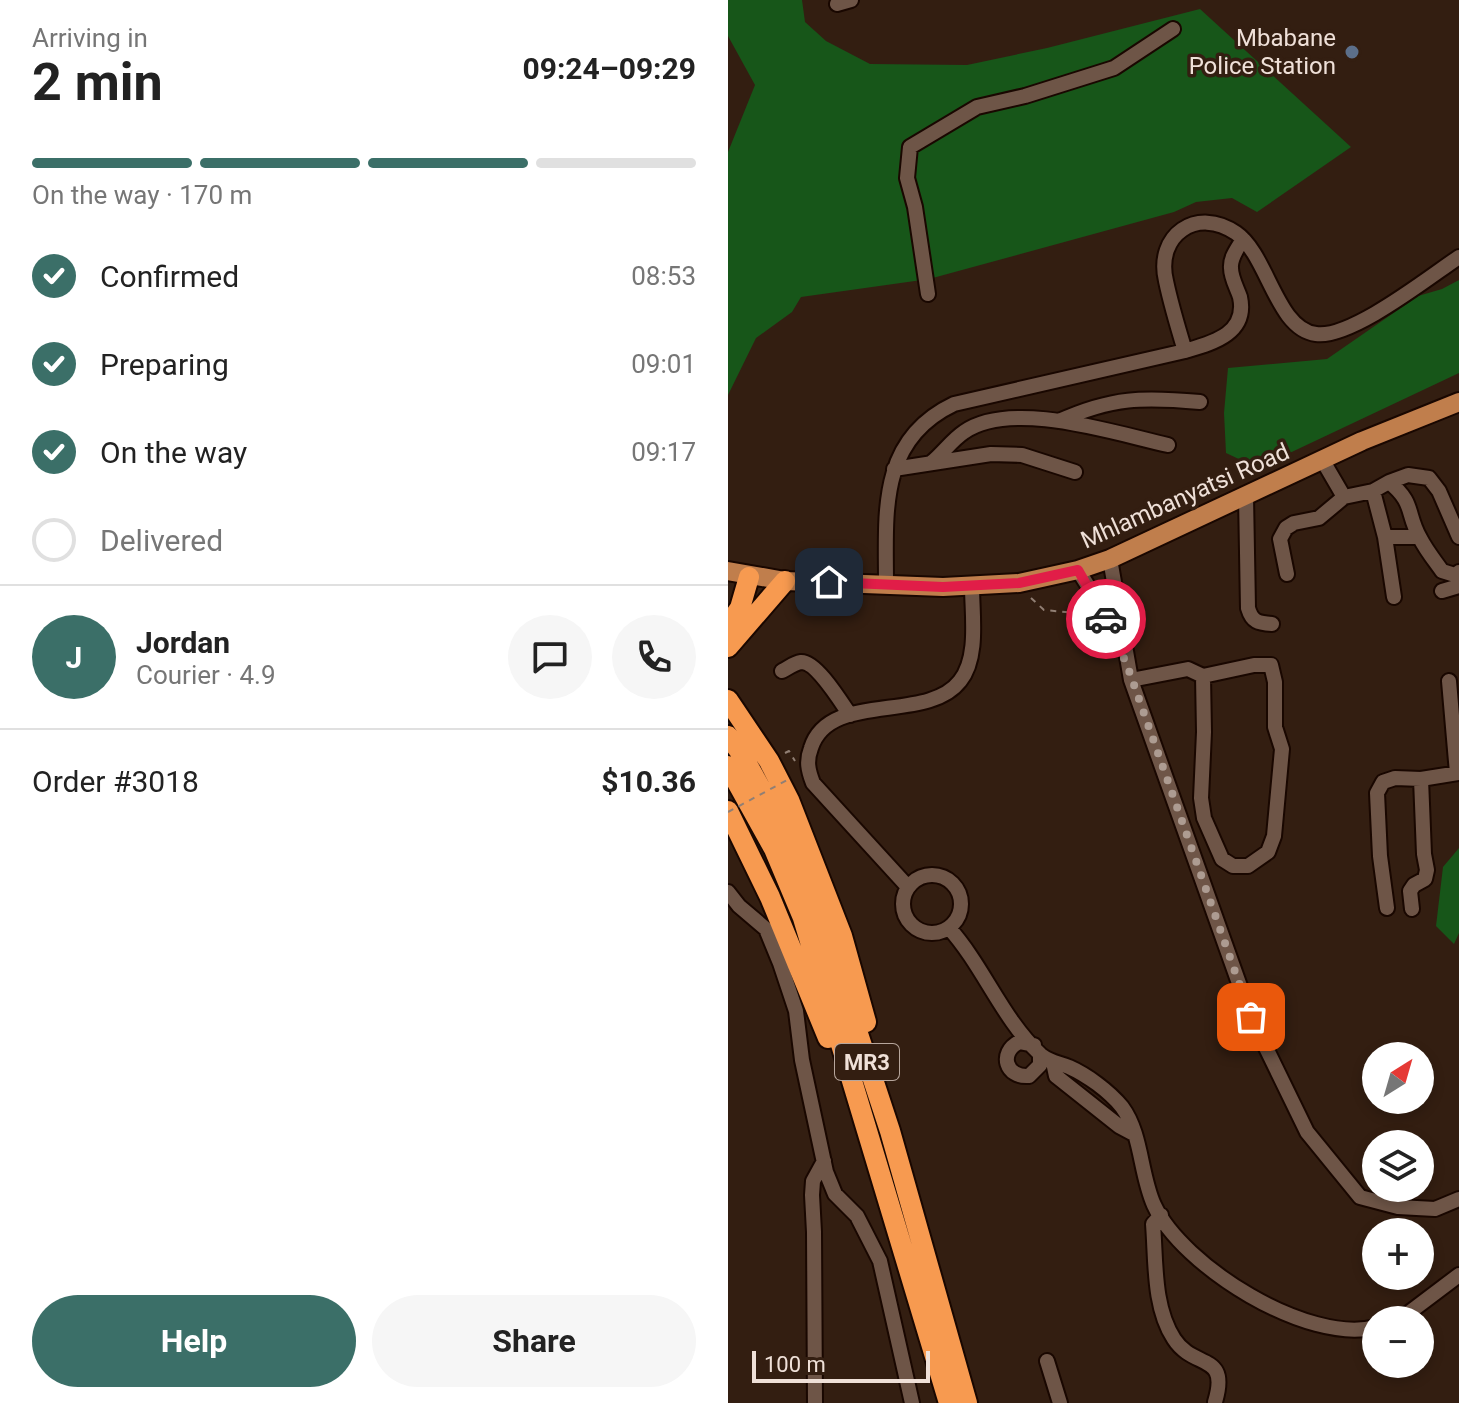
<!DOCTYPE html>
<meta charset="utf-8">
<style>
body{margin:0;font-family:Roboto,sans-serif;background:#f6f6f6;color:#222;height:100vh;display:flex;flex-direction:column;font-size:30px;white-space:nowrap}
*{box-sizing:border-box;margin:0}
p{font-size:26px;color:#767676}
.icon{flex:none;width:44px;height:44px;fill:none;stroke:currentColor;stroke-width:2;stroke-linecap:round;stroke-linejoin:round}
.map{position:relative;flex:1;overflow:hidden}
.panel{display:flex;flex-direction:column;background:#fff;width:728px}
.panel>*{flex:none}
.needle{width:52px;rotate:37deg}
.tools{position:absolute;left:634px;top:1042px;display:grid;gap:16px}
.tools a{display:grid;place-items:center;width:72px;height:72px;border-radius:50%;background:#fff;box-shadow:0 4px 12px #0003;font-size:40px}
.scale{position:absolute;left:24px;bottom:20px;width:178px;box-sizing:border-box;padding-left:8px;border:4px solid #efe0d8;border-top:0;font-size:22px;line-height:28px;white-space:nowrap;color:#efe0d8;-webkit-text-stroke:6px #331e11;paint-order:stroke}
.pin{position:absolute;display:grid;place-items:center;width:68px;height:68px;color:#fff;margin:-34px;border-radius:16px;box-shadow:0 4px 12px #0006}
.courier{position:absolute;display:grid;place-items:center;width:80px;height:80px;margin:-40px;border:6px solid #e11d48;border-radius:50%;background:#fff;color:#222;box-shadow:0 2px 10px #0007}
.head em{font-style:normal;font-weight:700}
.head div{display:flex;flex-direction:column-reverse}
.head{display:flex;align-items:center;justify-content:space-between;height:136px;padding:0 32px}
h1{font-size:52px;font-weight:700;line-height:60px}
.bar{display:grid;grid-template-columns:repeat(4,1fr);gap:12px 8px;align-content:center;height:96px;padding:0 32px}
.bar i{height:10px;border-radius:6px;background:#e0e0e0}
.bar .on{background:#3b6f68}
.bar p{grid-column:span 4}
.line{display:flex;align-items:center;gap:20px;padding:0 32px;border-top:2px solid #e0e0e0}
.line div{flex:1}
.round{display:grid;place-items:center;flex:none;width:84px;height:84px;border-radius:42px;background:#f6f6f6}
ol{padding:0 32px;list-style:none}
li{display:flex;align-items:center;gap:24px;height:88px}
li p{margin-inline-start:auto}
li .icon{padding:8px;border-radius:50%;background:#3b6f68;color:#fff;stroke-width:4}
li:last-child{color:#767676}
li i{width:44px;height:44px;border:4px solid #e0e0e0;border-radius:50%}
.primary-button{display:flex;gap:16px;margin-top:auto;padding:16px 32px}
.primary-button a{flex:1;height:92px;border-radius:48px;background:#3b6f68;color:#fff;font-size:32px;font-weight:700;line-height:92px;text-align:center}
.primary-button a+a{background:#f6f6f6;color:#222}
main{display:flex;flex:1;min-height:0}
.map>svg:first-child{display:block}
.forest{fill:#175619}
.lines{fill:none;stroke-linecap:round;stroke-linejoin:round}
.minor-casing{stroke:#190700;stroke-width:18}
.major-casing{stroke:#190700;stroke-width:22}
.highway-casing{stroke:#190700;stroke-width:24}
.path{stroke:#917f74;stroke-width:2;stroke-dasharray:6 6;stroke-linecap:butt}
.minor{stroke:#6e5547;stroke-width:14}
.major{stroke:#c07e4c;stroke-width:18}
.highway{stroke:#f79a50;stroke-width:20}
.path-bridge{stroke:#917f74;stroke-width:2;stroke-dasharray:6 6;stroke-linecap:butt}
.done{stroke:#ad9c92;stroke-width:8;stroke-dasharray:0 14.4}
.route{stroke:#e11d48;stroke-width:10}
.service-dot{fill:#5c6f8a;stroke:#331e11;stroke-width:3}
.labels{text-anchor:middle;stroke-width:7;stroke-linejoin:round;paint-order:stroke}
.shield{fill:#331e11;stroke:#b7a69c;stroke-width:2}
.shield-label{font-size:22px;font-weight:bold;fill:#efe0d8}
.poi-label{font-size:24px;fill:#efe0d8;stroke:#331e11;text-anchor:end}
.street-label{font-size:24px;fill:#efe0d8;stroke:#331e11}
</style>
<main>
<section class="panel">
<div class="head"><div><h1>2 min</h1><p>Arriving in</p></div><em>09:24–09:29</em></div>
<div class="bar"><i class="on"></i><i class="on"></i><i class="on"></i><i></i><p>On the way · 170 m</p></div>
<ol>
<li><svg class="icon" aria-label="check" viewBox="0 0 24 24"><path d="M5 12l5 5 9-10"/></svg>Confirmed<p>08:53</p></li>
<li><svg class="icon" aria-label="check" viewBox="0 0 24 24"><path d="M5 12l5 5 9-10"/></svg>Preparing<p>09:01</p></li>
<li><svg class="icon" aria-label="check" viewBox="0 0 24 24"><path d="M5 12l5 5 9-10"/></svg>On the way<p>09:17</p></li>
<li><i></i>Delivered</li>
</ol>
<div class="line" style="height:144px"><b class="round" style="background:#3b6f68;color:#fff">J</b><div><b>Jordan</b><p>Courier · 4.9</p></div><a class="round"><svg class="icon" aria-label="chat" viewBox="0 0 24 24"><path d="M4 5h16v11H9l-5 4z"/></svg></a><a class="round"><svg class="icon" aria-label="phone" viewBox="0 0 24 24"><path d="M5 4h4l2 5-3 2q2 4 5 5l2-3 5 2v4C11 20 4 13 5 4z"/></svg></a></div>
<div class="line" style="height:104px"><div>Order #3018</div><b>$10.36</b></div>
<div class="primary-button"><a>Help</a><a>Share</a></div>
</section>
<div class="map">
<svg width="731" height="1403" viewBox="0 0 731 1403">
<rect width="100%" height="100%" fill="#331e11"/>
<path class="forest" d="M0 0H74L77 22 98 41 142 64 239 65 319 48 472 9 623 147 529 212 504 198 468 202 446 212 201 279 73 297 64 312 28 338 0 395V152L27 85 0 36Z
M731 280V373L530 468 498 453 496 413 500 368 599 359 690 296 714 289Z
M731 848V933L726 944 708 926 715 867Z"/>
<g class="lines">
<g class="minor-casing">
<path id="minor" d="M109 4 123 0
M200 294 187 207 179 178 182 147 249 107 297 96 386 68 445 29
M457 351C484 343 520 334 512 297 509 288 503 278 503 268 502 257 510 248 515 239
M331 421C384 397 415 397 472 402
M595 461 616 497
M204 462C215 453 224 440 236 432 283 399 386 433 440 445
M166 469 263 454 294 455 347 472
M661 482 680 475 701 478 711 491 731 537
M645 491 657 537 666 597
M518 496 520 608C524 622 530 623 544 624
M657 537H690
M382 559 403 680 523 1017 579 1132 632 1197 670 1207 707 1209 731 1199
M350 570 370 602 391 647
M559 574 552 539 558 528 566 523 591 518 616 497 645 491 661 482C687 503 678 513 692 538 698 550 707 561 714 571L727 575 731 572
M158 584C158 513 150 440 226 404L457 351C450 328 443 305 438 281 427 235 469 206 508 233 540 255 548 329 588 334 623 339 701 277 731 257
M714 591 731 586
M54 671C60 668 66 663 73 662 88 661 113 702 122 715
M403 680 460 669 475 676 526 665H543L547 682V727L554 749 546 836 540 852 520 866H505L494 859 476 818 473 798 476 732 475 676
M721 681 729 773
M175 904a29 29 0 1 1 58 0a29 29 0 1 1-58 0Z
M180 887 85 783C80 770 78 761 83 748 101 690 199 724 232 681 251 657 244 615 244 586
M0 892 11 906 38 929 52 963 68 1011 74 1060 98 1172 107 1194 129 1216 152 1261 184 1403
M659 908 652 856 649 793 655 782 667 778 693 779 731 773
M684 909 682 891 686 885 697 879 699 870 696 854 693 779
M221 928C256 967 274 1019 313 1055 322 1062 331 1063 341 1067 359 1075 381 1091 394 1107 414 1134 412 1174 426 1205 454 1266 580 1345 648 1327
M306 1045 291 1042C270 1053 278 1078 301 1076L312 1065V1054
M325 1062 328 1076 391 1126 406 1134
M433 1215 425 1224C428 1261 425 1307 446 1339 466 1370 502 1352 487 1402
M665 1320 678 1315 731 1275
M319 1361 332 1403
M87 1403 86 1232 84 1195 85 1181 96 1161"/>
</g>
<g class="major-casing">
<path id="major" d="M0 571 57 581 215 587 291 583 350 570 382 559 634 441 731 402"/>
</g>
<g class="highway-casing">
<path id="highway" d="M0 625 12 608 21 577
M0 647 57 581
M0 700 41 761 61 800 114 936 138 1022
M0 736 13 753 53 825 86 900 162 1131 239 1403
M0 766 46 849 75 918 221 1403
M0 811 42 897 100 1038"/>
</g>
<path class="path" d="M303 598 316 610 348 613 370 636
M57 753 61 751 67 761"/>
<use href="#minor" class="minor"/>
<use href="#major" class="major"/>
<use href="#highway" class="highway"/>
<path class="path-bridge" d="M0 812 61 779"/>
</g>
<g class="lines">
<path class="done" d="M378 619 399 665 523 1017"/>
<path class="route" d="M101 582 215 587 291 583 350 570 378 619"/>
</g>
<circle class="service-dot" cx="624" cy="52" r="8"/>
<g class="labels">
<rect class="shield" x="107" y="1044" width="64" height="36" rx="6"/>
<g class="shield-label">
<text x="139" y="1070">MR3</text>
</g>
<g class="poi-label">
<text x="608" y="46">Mbabane<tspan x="608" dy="28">Police Station</tspan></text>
</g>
<g class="street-label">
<text transform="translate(457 496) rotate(-24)" y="8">Mhlambanyatsi Road</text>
</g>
</g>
</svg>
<div class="tools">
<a><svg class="needle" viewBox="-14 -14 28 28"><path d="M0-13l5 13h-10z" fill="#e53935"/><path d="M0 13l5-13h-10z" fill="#767676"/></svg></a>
<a><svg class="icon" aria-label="layers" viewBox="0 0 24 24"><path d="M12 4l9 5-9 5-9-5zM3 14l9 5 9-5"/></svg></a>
<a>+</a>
<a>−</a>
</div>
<div class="scale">100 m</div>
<div class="pin" style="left:523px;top:1017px;background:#ea580c"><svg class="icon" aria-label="bag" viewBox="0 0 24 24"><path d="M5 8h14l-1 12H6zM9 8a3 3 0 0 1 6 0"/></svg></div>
<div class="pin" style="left:101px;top:582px;background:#1f2937"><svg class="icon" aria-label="home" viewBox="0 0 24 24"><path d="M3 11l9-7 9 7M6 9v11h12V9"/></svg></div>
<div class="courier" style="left:378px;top:619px"><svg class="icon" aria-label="car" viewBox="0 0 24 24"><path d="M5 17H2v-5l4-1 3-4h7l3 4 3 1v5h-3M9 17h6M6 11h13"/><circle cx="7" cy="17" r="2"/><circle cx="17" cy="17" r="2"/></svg></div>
</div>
</main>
